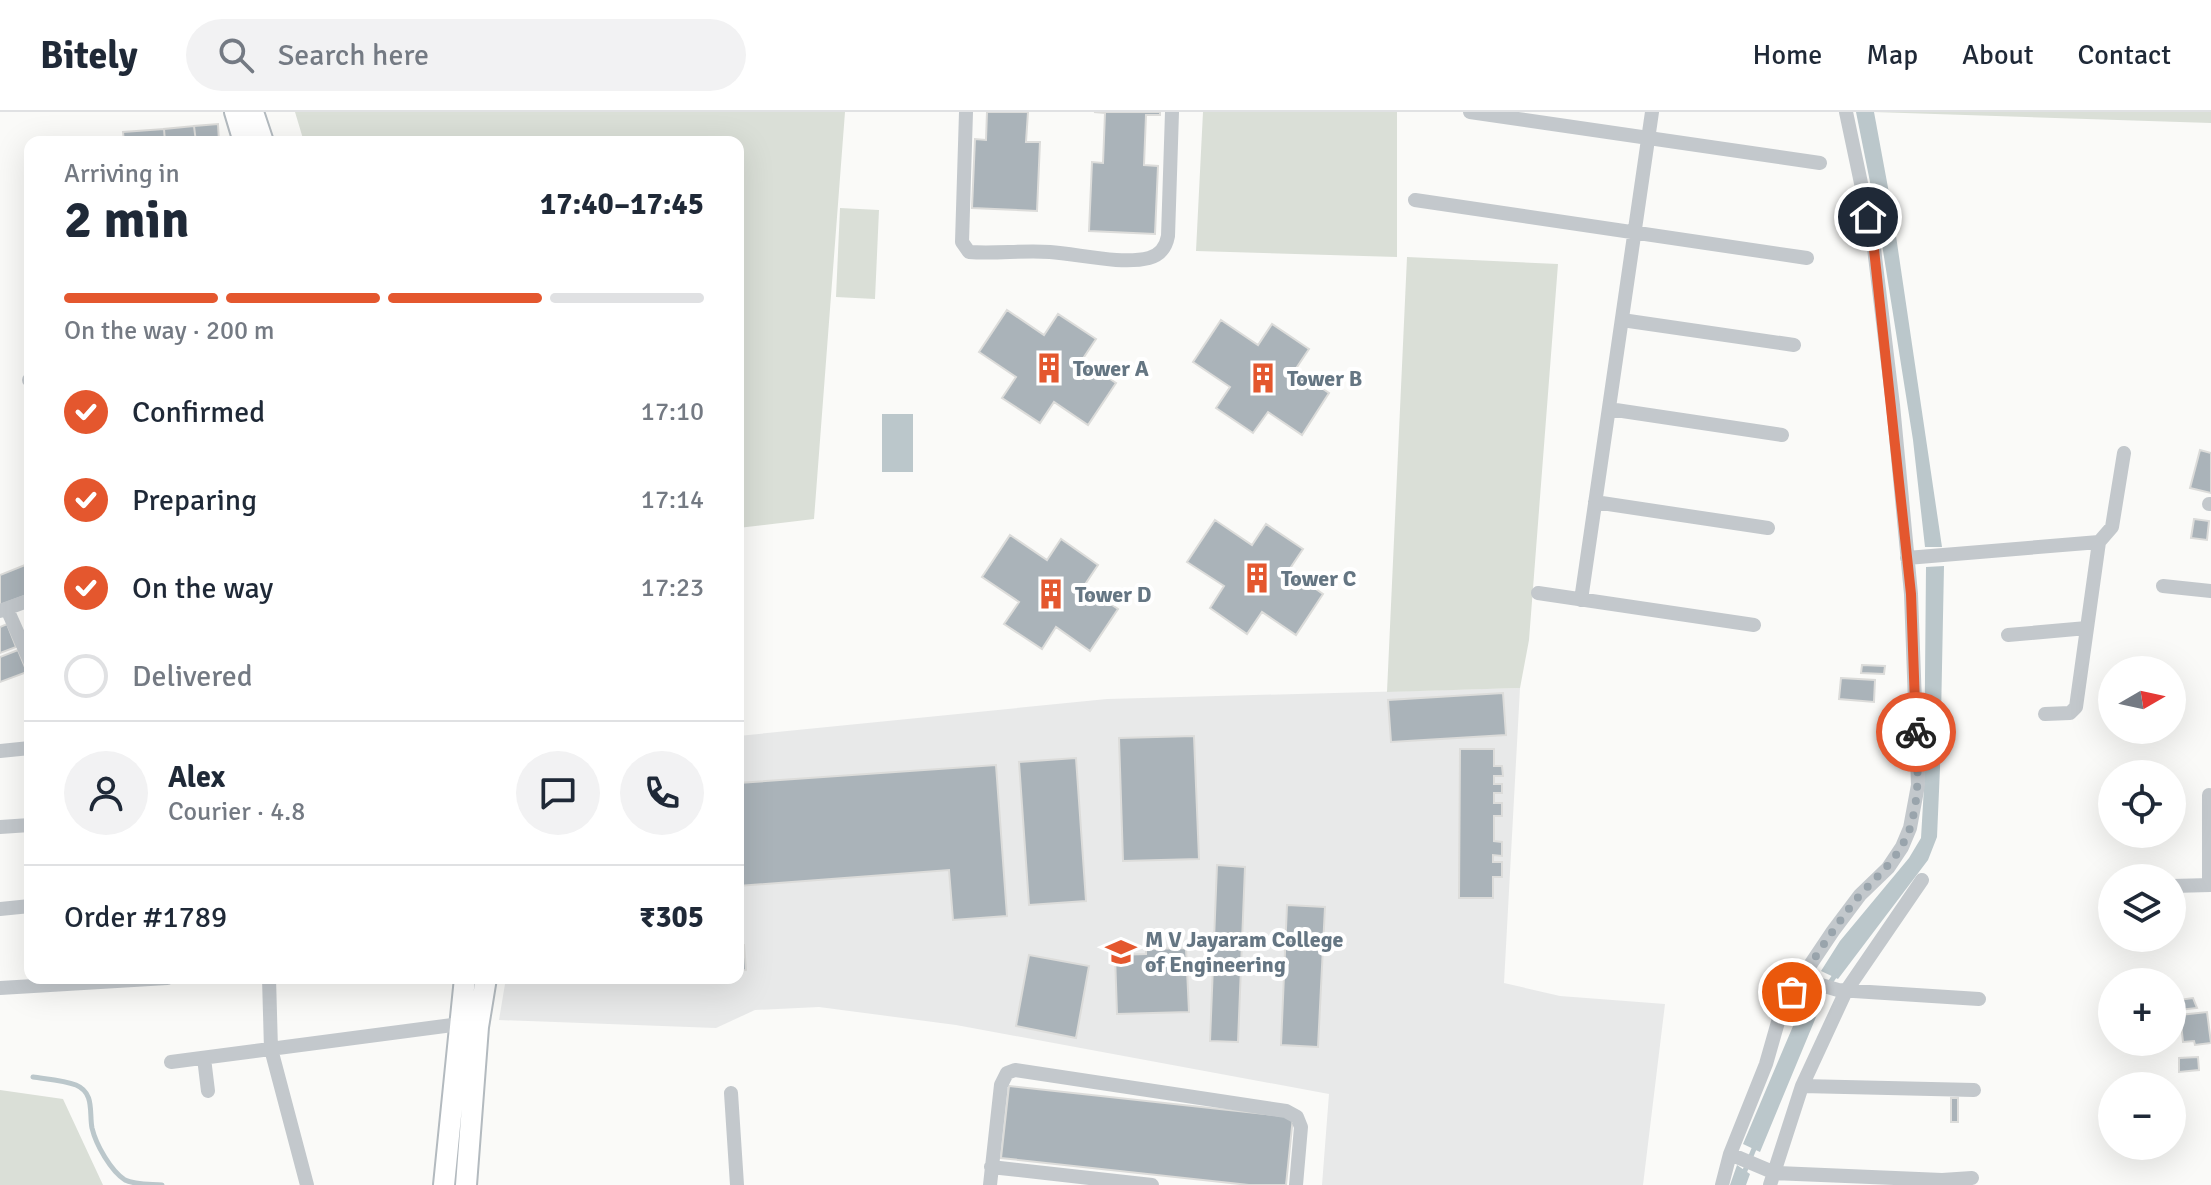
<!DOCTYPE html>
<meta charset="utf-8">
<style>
body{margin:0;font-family:Signika,sans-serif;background:#f2f2f3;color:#1f2937;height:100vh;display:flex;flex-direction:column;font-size:30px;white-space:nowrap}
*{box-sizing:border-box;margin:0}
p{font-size:26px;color:#747a83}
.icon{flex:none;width:44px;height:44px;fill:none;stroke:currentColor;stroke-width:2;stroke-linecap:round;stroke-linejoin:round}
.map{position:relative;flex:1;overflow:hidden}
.side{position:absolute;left:24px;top:24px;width:720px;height:848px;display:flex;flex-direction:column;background:#fff;border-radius:16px;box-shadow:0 8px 32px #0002}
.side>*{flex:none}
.needle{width:52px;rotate:81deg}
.tools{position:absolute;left:2098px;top:544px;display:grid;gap:16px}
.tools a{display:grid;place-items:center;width:88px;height:88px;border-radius:50%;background:#fff;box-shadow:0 8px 32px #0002;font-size:40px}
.pin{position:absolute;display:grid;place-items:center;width:68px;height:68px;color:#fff;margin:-34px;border:4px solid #fff;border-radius:50%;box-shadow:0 2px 8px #0007}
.courier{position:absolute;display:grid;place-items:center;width:80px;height:80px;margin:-40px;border:6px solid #e4572e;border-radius:50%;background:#fff;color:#222;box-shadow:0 2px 10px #0007}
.overview em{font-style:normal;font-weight:700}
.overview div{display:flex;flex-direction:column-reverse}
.overview{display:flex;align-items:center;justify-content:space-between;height:136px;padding:0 40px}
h1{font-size:52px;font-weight:700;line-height:60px}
.bar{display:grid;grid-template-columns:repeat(4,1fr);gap:12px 8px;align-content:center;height:96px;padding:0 40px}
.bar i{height:10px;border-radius:6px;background:#e0e1e3}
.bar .on{background:#e4572e}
.bar p{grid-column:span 4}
.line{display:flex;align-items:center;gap:20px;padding:0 40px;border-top:2px solid #e0e1e3}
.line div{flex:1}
.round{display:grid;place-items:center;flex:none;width:84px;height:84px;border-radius:42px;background:#f2f2f3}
ol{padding:0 40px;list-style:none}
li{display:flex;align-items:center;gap:24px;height:88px}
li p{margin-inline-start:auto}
li .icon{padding:8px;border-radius:50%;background:#e4572e;color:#fff;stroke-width:4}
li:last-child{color:#747a83}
li i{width:44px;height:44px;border:4px solid #e0e1e3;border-radius:50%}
header{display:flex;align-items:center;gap:48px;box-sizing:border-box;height:112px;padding:0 40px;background:#fff;border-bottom:2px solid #e0e1e3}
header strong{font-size:38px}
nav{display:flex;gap:44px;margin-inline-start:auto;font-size:28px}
.search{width:560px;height:72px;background:#f2f2f3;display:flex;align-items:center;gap:20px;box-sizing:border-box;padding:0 28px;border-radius:44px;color:#747a83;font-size:30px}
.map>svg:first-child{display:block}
.built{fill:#e8e9e9}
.green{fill:#dadfd7}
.water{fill:#bbc7cb}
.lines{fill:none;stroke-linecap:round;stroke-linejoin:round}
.stream{stroke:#bbc7cb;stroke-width:5}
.building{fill:#aab3b9;stroke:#dcdcda;stroke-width:2}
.secondary-casing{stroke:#b3babf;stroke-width:24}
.minor{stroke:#c3c8cc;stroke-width:14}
.secondary{stroke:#fff;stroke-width:20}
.done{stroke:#99a4ac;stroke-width:8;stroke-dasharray:0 14.4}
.route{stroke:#e4572e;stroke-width:10}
.labels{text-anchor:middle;stroke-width:8;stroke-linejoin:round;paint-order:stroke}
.poi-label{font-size:22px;font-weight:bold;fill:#657683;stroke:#fff;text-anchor:start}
</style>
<header>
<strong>Bitely</strong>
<div class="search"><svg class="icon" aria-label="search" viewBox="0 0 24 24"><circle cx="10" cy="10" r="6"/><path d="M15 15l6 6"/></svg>Search here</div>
<nav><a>Home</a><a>Map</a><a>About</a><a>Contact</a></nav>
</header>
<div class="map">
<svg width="2211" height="1073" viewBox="0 0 2211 1073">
<rect width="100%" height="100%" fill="#fafaf8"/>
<path class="built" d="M1520 576 1504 871 1560 884 1665 892 1643 1073H1322L1329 982 956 913 819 895 755 898 716 916 499 908 506 866H738V624L1107 587Z"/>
<path class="green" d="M295 0H845L814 407 738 416V30H304Z
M1203 0H1397V145L1196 139Z
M1874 0H2211V11Z
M840 96 879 98 875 187 836 185Z
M1407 145 1558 152 1529 528 1520 576 1387 580Z
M0 978 63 987 103 1073H0Z"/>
<path class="water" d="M1856 0H1874L1894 108 1878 110Z
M1896 124 1942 435H1925L1913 328 1881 126Z
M882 302H913V360H882Z
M1944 454 1940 656 1937 725 1928 748 1838 867 1821 859 1840 829 1909 746 1921 726 1924 675 1926 455Z
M1809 886 1821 893 1760 1040 1743 1032 1799 900Z
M1737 1053 1750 1062 1746 1073H1730Z"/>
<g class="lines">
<path class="stream" d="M1885 103 1890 128
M1814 894 1838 859
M33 965C46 967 64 968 76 973 95 981 89 1001 92 1016 96 1033 111 1059 125 1068 135 1073 151 1072 162 1073
M1739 1073 1756 1032"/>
</g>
<path class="building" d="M987 0H1028L1026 30H1040L1037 99 972 96 975 27 986 28Z
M1094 0H1160V3H1146L1144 53 1158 54 1155 122 1089 119 1092 50 1103 51 1105 1Z
M218 12 219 30H196L194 14Z
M194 14 196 30H165L164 17Z
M164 17 165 30H124L123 20Z
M1007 198 1044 223 1058 202 1096 227 1082 248 1116 271 1088 313 1054 290 1040 311 1002 286 1016 265 979 240Z
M1221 208 1258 233 1272 212 1309 237 1295 258 1329 281 1302 323 1268 300 1253 321 1216 296 1230 275 1193 250Z
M2200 338 2211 341V381L2190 376Z
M2194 407 2209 409 2207 428 2191 426Z
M1215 408 1252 433 1266 412 1303 437 1289 458 1323 482 1296 523 1262 500 1247 522 1210 496 1224 474 1187 450Z
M1010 423 1047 448 1061 427 1098 453 1084 474 1118 497 1090 539 1056 515 1042 537 1004 512 1019 490 982 465Z
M30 451V482L0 493V463Z
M7 512 16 535 0 541V515Z
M18 538 27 560 0 570V545Z
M1862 553 1885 554 1884 562 1861 561Z
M1841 566 1875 568 1874 590 1839 587Z
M1503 581 1506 623 1391 630 1388 588Z
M1194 624 1199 747 1123 749 1119 626Z
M1460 637H1494V654H1502L1503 664H1494V672H1502V681H1494V691H1502V704H1494V729L1502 730V744L1493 743V750H1502V765H1493V786H1459Z
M1076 646 1086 789 1029 793 1019 650Z
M996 653 1007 804 953 808 949 758 738 774V671Z
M1217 753 1245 755 1238 930 1210 929Z
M1287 793 1325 795 1318 935 1281 933Z
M738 833H744L746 858 738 859Z
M1186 836 1189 900 1117 902 1115 843 1146 842V837Z
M1029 843 1089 854 1076 926 1016 914Z
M2193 886 2197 896 2179 898 2178 888Z
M2207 900 2211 931 2195 933 2194 929 2183 930 2180 903Z
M2198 945 2199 958 2179 960V946Z
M1009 974 1293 1005 1286 1073H1249L1001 1046Z
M1951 986H1958V1010H1951Z"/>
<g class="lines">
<g class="secondary-casing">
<path id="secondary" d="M235 0 244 30
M253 0 263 30
M444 1073 465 866
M466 1073 478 915 486 866"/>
</g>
<path class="minor" d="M966 0 962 130 969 140C996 142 1023 138 1050 140 1079 142 1121 153 1149 146 1160 143 1166 135 1168 124L1172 0
M1470 0 1820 51
M1415 88 1807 146
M1622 208 1794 233
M29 268 30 267
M1609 297 1782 323
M1595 390 1768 416
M2209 392H2211
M1907 446 2099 430 2112 415 2124 341
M2163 474 2211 479
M1538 481 1754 513
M1581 488 1652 0
M7 497 30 549
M0 499 30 488
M2008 523 2087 516
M2045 602 2070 601 2076 595 2099 430
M0 639 30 636
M2209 683V773
M0 715 30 713
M2172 774 2211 773
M0 797 30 794
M269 866 271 937 307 1073
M1801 867 1838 878 1979 887
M0 876 167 866
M204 946 208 979
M171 950 460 912
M1802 974 1974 978
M731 981 737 1073
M1730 1042 1775 1061 1942 1068 1972 1066
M991 1055 1152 1073
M990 1073 1001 973 1007 961 1015 958 1286 999 1297 1005 1301 1015 1296 1073
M1722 1073 1730 1042 1766 952 1778 910 1792 880 1833 819 1860 783 1888 756 1902 735 1910 716 1918 673 1911 482 1893 293 1873 128 1846 0
M1770 1073 1802 974 1846 879 1922 768"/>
<use href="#secondary" class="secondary"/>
</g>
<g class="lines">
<path class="done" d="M1792 880C1814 848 1835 813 1860 783 1879 762 1898 747 1909 719 1920 687 1918 653 1916 620"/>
<path class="route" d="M1868 105 1873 128 1911 482 1916 620"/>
</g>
<defs>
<g id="building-bare" transform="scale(2.4)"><path d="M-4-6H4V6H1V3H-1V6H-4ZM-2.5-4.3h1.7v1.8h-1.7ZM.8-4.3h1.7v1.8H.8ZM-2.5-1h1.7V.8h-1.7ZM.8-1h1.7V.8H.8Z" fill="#e4572e" stroke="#fff" stroke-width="2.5" paint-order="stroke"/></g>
<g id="university-bare" transform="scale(2.4)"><path d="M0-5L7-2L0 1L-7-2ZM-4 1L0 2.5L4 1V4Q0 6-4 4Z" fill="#e4572e" stroke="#fff" stroke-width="2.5" paint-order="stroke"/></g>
</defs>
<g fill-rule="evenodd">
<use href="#building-bare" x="1049" y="256"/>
<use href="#building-bare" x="1263" y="266"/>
<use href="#building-bare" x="1257" y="466"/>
<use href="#building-bare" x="1051" y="482"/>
<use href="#university-bare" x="1121" y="840"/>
</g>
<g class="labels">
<g class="poi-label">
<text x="1073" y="264">Tower A</text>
<text x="1287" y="274">Tower B</text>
<text x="1281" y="474">Tower C</text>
<text x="1075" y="490">Tower D</text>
<text x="1145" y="835">M V Jayaram College<tspan x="1145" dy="25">of Engineering</tspan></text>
</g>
</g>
</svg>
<div class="tools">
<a><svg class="needle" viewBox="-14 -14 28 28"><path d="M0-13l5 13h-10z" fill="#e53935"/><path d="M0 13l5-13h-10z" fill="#747a83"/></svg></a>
<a><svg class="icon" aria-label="locate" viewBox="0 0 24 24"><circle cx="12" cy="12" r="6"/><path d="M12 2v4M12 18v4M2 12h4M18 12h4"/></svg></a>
<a><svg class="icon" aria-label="layers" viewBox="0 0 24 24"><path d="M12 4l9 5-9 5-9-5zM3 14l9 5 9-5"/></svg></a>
<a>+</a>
<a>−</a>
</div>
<div class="pin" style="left:1792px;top:880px;background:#ea580c"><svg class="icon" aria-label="bag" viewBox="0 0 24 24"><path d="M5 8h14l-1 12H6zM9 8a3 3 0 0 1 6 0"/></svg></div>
<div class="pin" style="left:1868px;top:105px;background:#1f2937"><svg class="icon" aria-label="home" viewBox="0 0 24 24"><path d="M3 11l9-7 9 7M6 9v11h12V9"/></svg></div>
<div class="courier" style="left:1916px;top:620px"><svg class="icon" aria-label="bike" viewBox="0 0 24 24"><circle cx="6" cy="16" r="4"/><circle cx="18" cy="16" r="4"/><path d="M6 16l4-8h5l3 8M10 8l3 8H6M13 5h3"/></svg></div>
<section class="side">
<div class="overview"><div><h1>2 min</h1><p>Arriving in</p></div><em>17:40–17:45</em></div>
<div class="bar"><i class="on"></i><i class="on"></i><i class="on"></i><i></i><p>On the way · 200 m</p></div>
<ol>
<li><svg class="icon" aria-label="check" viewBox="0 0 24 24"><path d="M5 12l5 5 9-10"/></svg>Confirmed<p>17:10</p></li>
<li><svg class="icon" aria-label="check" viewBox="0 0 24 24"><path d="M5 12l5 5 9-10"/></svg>Preparing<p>17:14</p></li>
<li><svg class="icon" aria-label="check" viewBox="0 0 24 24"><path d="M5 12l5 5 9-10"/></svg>On the way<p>17:23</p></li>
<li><i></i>Delivered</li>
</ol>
<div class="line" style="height:144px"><a class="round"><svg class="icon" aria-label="person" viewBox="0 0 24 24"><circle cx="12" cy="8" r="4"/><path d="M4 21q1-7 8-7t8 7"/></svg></a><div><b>Alex</b><p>Courier · 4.8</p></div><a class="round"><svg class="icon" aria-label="chat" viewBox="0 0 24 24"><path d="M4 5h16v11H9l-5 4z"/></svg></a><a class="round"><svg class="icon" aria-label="phone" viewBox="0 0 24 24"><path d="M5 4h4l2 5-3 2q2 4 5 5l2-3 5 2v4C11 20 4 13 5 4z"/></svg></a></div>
<div class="line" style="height:104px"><div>Order #1789</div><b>₹305</b></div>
</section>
</div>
